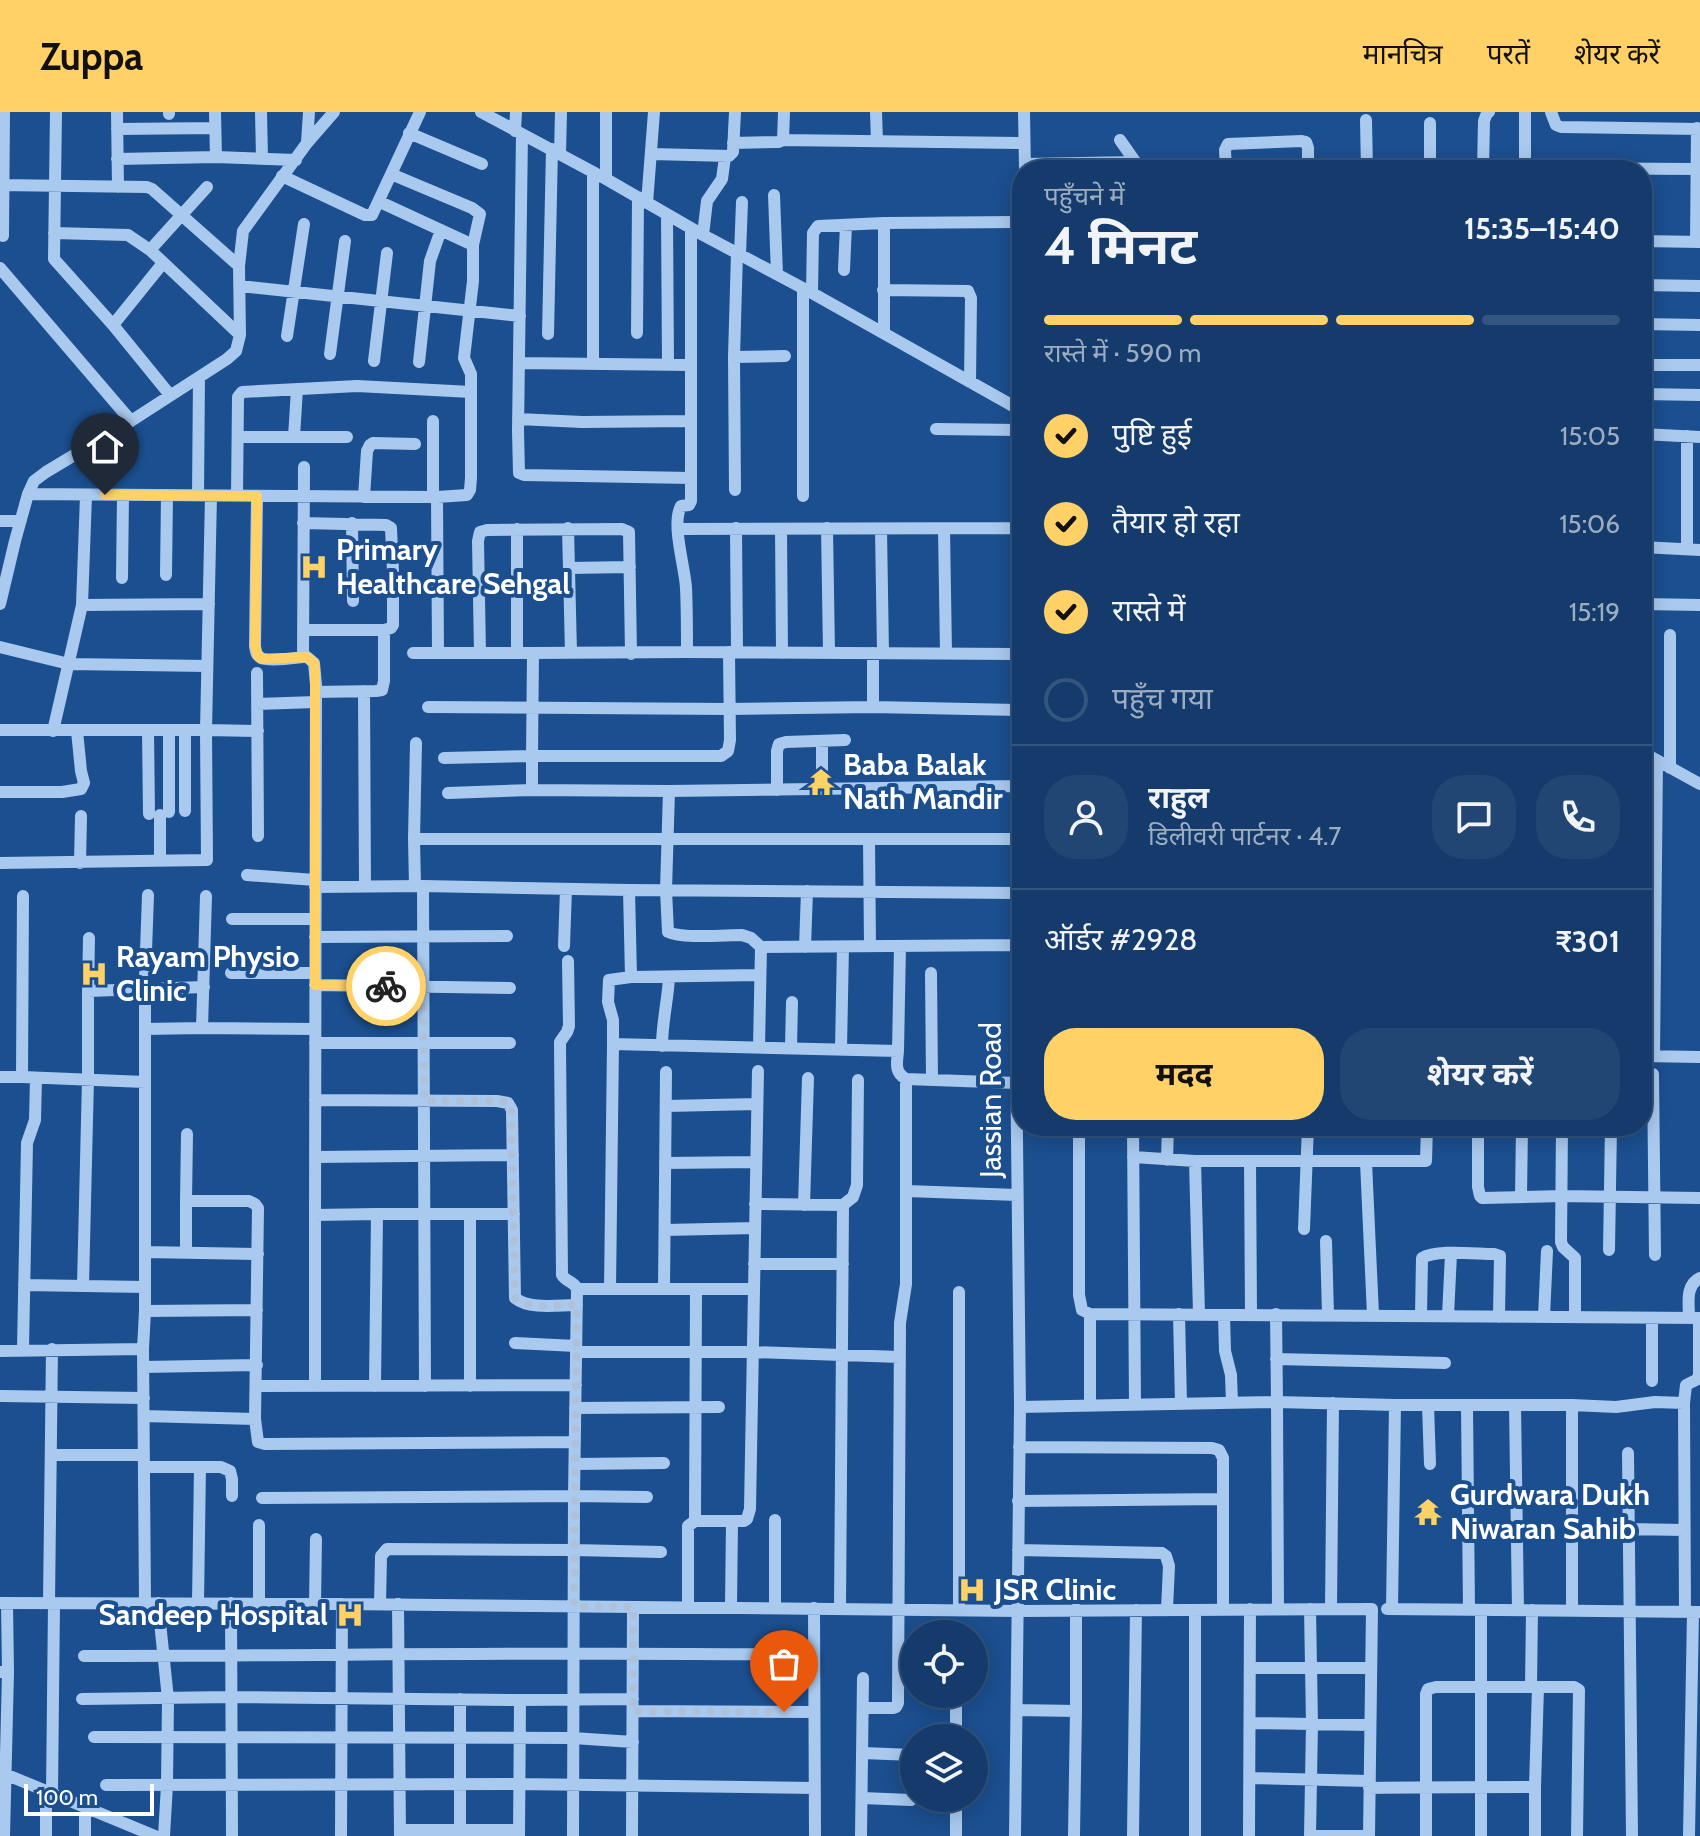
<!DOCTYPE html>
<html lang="hi">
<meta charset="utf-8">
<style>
body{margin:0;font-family:Cabin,"Noto Sans Devanagari",sans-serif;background:#214673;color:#f1f3f6;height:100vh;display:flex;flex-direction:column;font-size:30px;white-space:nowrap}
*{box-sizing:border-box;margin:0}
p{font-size:26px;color:#9dadc1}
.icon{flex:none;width:44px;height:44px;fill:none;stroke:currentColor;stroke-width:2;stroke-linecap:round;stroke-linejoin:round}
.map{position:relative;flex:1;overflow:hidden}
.side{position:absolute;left:1012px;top:48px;width:640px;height:976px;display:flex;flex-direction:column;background:#143b6b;border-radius:32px;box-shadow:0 4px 20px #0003,0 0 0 2px #33557e}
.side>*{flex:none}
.buttons{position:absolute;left:900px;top:1508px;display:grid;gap:16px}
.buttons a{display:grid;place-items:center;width:88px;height:88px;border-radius:50%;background:#143b6b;box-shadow:0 4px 20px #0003,0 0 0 2px #33557e;font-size:40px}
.scale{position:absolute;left:24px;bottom:20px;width:130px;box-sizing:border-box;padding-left:8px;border:4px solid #fff;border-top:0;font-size:22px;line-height:28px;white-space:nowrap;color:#fff;-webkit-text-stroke:6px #1b4f8f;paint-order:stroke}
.pin{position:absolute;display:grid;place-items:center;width:68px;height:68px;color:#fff;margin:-82px -34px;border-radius:50% 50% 50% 0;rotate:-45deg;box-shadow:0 0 8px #0007}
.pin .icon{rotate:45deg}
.courier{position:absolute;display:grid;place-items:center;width:80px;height:80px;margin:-40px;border:6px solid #ffd166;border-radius:50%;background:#fff;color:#222;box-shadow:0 2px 10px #0007}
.overview em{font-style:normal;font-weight:700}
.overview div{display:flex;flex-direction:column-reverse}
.overview{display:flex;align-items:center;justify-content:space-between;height:136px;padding:0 32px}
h1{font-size:52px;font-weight:700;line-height:60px}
.bar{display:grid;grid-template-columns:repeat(4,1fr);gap:12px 8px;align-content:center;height:96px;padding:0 32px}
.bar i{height:10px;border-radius:6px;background:#33557e}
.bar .selected{background:#ffd166}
.bar p{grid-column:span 4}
.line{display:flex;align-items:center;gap:20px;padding:0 32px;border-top:2px solid #33557e}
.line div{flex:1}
.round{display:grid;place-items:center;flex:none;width:84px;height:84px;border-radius:32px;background:#214673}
ol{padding:0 32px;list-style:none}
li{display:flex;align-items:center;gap:24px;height:88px}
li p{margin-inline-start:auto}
li .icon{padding:8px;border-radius:50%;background:#ffd166;color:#111;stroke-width:4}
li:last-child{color:#9dadc1}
li i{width:44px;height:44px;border:4px solid #33557e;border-radius:50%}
.button{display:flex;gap:16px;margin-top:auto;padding:16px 32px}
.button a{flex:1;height:92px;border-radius:32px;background:#ffd166;color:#111;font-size:32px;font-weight:700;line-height:92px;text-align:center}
.button a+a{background:#214673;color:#f1f3f6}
header{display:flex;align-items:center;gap:48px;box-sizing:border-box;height:112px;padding:0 40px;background:#ffd166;color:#111}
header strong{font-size:38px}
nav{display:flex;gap:44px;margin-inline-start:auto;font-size:28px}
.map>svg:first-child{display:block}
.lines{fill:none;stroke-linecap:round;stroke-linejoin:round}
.minor{stroke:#a9c9ee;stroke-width:12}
.done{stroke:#afc1d8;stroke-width:8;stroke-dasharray:0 14.4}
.route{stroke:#ffd166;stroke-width:10}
.labels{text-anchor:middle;stroke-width:8;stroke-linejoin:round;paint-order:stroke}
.poi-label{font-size:30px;font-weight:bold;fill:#fff;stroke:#1b4f8f;text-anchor:start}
.street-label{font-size:30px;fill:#fff;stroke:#1b4f8f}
</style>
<header>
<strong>Zuppa</strong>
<nav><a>मानचित्र</a><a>परतें</a><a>शेयर करें</a></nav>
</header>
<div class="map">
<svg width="1700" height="1724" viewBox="0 0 1700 1724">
<rect width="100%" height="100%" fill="#1b4f8f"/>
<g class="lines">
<path class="minor" d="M56 0 54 147 113 213 170 283
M117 0 118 75
M169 0V2
M215 0 216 45
M261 0 262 46
M481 0 606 67 703 123 812 181 1022 299
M876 0 877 29
M1024 0 1025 58
M1551 0 1556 13 1561 15 1700 17
M1366 8 1367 58
M117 17 215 16
M515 19 516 0
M409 21 482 52
M522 22 518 319 519 361 524 363 691 366
M783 28 784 0
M1120 28 1141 58
M307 31 309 0
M733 31 779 30 783 28 1024 31
M560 42 561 0
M652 42 729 44 733 40 735 0
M117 47 216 45 296 48
M1025 52 1136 50
M1525 56 1697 57
M1226 58 1225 38 1228 32 1302 29 1306 30 1308 36V58
M1430 58V11
M1483 58 1484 9 1487 1 1489 0
M1525 58V0
M282 64 365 103H372L420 0
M606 67V0
M0 73 147 75 152 77 239 154
M774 83 777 162
M380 90 473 133
M647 91 654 0
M667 103 668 253
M54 121 128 123 150 138 240 223
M703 123 707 89 722 67 725 45
M3 124 4 0
M1642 129 1700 130
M1696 130 1697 16
M150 138 207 75
M740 143 742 90
M0 156 131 309
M844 158 846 113
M1642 173 1700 174
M240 174 520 204
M803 176V384
M883 178 968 179 971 186 970 270
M812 181 813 121 818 114 884 111 1022 110
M1642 212 1700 213
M113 213 163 151
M637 221 638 85
M884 221V111
M548 222 552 37
M287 224 304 112
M330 242 345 129
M734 245 785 244
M374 249 387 141
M419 250 430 149 441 118
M519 251 690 253
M593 252V60
M1642 253H1700
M1642 282 1700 283
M518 307 582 310 691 309
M936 317 1021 318
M1642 322 1700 325
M238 325H347
M294 325 297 277
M735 378 734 245 737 141
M28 382 437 385 467 383 470 378 471 366V262L464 246 473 169V133L480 102 472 96 391 62
M198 383 199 265
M237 383 238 285 242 280 357 274 471 280
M257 384 255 534C256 540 256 543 261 546 269 550 294 546 303 545L304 355
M364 385 367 339 370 333 373 331 415 332
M433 385V309
M437 385 438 541
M0 409H20
M303 411 386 413 391 416 393 460V513L391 516 384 518
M352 411 353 489
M568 416 571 541
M736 416 737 540
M827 416 829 541
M517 417V541
M679 417 1021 416
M781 417 782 541
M881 417 883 541
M944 417 946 541
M1642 435 1700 438
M1687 437V324
M569 456 630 455
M166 463 167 383
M122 466 123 383
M0 492 15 429 28 382 34 369 46 360 131 309 227 247 236 239 240 223 239 154 243 119 307 31 334 0
M1642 492 1700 493
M82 493 209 492
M303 518H384V569L382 578 376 579 316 580
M0 535 69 552 207 554
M687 540C687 519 687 497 686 476 685 455 671 412 681 394L689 393 691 389V116
M413 541H533L532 644H721L728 639 730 628 729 540
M480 541 478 429 480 420 487 418 622 417 629 420 631 542
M533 541 687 540 1019 542
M873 541V595
M303 545H307L314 551 316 573 315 1103
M257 561 258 724
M364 579 365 775
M257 592 316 590
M428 595 729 597 873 595 1019 598
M0 618H206L211 384
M148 618 149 702
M169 618V700
M185 618V699
M53 619 82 493 86 384
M1642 640 1700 672
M444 646 532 644V678
M1670 656V523
M822 677V629
M777 678V639L779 632 786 630 845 628
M669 679 1018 674
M0 680H62L81 677 84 671 81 659 77 619
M448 681 532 678 669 679 666 778 668 820C682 827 724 823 742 823L751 826 761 835
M160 703V748
M1642 706H1644
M414 727 416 631
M869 727 870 834
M0 751 207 748 206 618 258 619
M80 751 81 704
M247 763 315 768
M415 774 414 727H1022
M423 774 425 1274
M315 775 423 774 629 778 1017 781
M629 778 631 865
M23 784 22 965 145 970
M232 807H315
M315 825 507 824
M564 834 566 777
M805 835 807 779
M568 849 569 914 567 920 560 930 562 1163C566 1170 574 1169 577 1177L574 1384 647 1385
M231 861H315
M931 861 932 968
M315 873 510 876
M88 879 89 826
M202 916 315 917
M145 917 202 916 206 784
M315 931H510
M613 932V908L608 890 609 868 631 865 760 863
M662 934C662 910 668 888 669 865
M759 935 761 835 1017 833
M791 936 792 890
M841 937 843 835
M898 939C897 951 894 960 906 967L1017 971
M1642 944 1700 945
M1654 944 1657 649
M1653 962 1655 1143
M0 965H22
M315 988 497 989 508 991 512 998 515 1186C530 1198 558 1193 577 1193
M666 994 757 992
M1079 1014V1183L1082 1198 1090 1202V1293
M1133 1014 1135 1292
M1478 1014V1075L1480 1084 1482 1086 1562 1084 1700 1086
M1562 1014 1561 1130 1563 1135 1575 1146V1205
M187 1022 186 1089H249L255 1092 258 1096 255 1307 258 1330 265 1332 575 1330
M315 1045 513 1043
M1133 1045 1195 1049H1426L1427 1014
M1167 1048 1168 1014
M1195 1049 1199 1202
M1250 1049 1251 1202
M1366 1050 1373 1203
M665 1051 756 1050
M907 1079 1017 1083
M1521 1085 1522 1014
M755 1092 843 1093 840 1496
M804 1093 808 966
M843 1093 853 1085 857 1073 858 968
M377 1102H470V1274
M470 1102H514
M1304 1117 1308 1014
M665 1118 755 1116
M1326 1129 1328 1203
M1609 1138 1611 1014
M145 1140 258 1142
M186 1141V1089
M754 1152H843
M24 1173 145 1175
M83 1173 88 967V879L204 875
M577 1177H753
M610 1177 613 932 898 939 900 834
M664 1177 666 960
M145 1199 257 1198
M1090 1202 1700 1206
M1179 1202 1181 1291
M1276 1202 1277 1290 1395 1293 1392 1497
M1224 1203 1225 1239 1231 1263 1232 1291
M1421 1204 1422 1146C1436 1137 1476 1142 1494 1142L1500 1144 1499 1205
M1448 1204 1451 1142
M1544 1205 1547 1139
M1652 1206V1269
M1689 1206C1689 1191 1685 1173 1700 1166
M515 1231 576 1234
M23 1237 27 1031 35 1008 36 966
M143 1237 145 1199V867L148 783
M0 1239 143 1237 145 1491
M576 1240H752L900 1245
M1276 1247 1445 1251
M143 1255 257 1253
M257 1274 576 1273
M315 1274V1103L377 1102 375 1274
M0 1284 144 1286
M1395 1293H1572L1616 1295 1655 1290 1684 1291
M1428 1293 1430 1352
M1467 1293 1469 1498
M1515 1293 1518 1498
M1572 1293V1499
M1020 1295 1277 1290 1278 1497
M575 1296 719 1295
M144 1304 255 1307
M1019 1335 1212 1336 1219 1338 1223 1346V1497
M1628 1341 1632 1724
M51 1343H144
M575 1352 664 1351
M144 1355H200L198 1491
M200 1355H221L230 1359 232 1367V1384
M262 1386 574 1384 573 1724
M1018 1389 1222 1387
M775 1408V1496
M695 1409 696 1177
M259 1413V1491
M1572 1416 1684 1418
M1018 1438 1162 1441 1166 1444 1169 1454 1167 1497
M0 1491 342 1492 1018 1499 1372 1497 1369 1724
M7 1491 8 1560
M49 1491 52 1237
M158 1491 168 1587 167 1673 164 1724
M231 1491 232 1724
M315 1492 316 1427
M380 1492 381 1444 387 1437 574 1438 661 1440
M398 1492 400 1724
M688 1495V1414L695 1409H744L747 1407 750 1397 758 959
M731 1495 732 1410
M814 1496 815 1724
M959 1497V1180
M1076 1497V1599
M1331 1497 1333 1291
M1387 1497 1700 1500
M1195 1498V1724
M1481 1498V1724
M1685 1500 1684 1291 1686 1273 1696 1268 1699 1264V1206
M84 1544C327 1544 571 1539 814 1543
M1250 1556H1371
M0 1560H8L4 1724
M1531 1575 1532 1498
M1538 1575H1574L1579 1578 1577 1724
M82 1587 231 1585 520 1588
M460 1587V1718
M863 1596H893L896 1595 898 1591 900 1211 906 1172V967
M1017 1598 1076 1599 1074 1724
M633 1599 814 1600
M1250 1611 1370 1613
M94 1625 573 1626 633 1630
M956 1626V1582
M862 1641 914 1643
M0 1660 155 1724
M1250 1666 1369 1669
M106 1673 519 1672 814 1676
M1535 1675V1724
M1369 1676C1425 1675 1480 1675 1535 1675L1538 1575H1436L1428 1577 1426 1582V1724
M46 1680V1724
M52 1682 54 1491
M862 1686 911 1688
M85 1695V1724
M400 1718H519
M341 1724 342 1492
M519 1724 520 1588 633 1587
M632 1724 633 1495
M861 1724 863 1566
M956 1724V1686
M1015 1724 1020 1295 1016 937 1022 252
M1133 1724 1136 1498
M1249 1724 1250 1497
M1310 1724 1312 1612 1310 1497
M1317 1724H1369
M1689 1724 1693 1500"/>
</g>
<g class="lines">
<path class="done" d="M386 874 423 875 424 989H497L507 990 511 995 515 1186C530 1198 558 1193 577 1193L574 1494 633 1495V1599L784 1600"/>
<path class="route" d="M105 383 257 384 255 534 258 544 262 547 307 545 314 551 315 557V873L386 874"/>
</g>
<defs>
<g id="hospital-bare" transform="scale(2.16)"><path d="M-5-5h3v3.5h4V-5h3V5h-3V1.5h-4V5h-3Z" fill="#ffd166" stroke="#1b4f8f" stroke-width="2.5" paint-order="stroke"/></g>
<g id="temple-bare" transform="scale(2.16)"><path d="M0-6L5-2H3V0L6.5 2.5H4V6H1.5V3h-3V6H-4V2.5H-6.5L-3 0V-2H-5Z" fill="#ffd166" stroke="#1b4f8f" stroke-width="2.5" paint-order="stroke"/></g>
</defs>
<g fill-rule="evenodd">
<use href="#hospital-bare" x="314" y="455"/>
<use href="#temple-bare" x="821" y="670"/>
<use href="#hospital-bare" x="94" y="862"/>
<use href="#temple-bare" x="1428" y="1400"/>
<use href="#hospital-bare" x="972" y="1478"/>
<use href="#hospital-bare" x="350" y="1503"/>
</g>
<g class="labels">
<g class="poi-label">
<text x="336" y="448">Primary<tspan x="336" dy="34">Healthcare Sehgal</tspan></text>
<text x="843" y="663">Baba Balak<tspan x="843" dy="34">Nath Mandir</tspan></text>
<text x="116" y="855">Rayam Physio<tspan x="116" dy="34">Clinic</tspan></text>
<text x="1450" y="1393">Gurdwara Dukh<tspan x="1450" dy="34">Niwaran Sahib</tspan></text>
<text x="994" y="1488">JSR Clinic</text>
<text x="328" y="1513" text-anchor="end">Sandeep Hospital</text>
</g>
<g class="street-label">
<text transform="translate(991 988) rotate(-90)" y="10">Jassian Road</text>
</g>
</g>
</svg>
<div class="buttons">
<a><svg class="icon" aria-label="locate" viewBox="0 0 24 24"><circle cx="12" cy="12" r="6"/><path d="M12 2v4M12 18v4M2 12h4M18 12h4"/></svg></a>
<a><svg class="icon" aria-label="layers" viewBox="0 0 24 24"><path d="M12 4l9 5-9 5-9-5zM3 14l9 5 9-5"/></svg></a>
</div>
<div class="scale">100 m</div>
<div class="pin" style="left:784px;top:1600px;background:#ea580c"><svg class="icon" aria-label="bag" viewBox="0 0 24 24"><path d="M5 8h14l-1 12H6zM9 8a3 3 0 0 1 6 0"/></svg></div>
<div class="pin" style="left:105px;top:383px;background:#1f2937"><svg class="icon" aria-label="home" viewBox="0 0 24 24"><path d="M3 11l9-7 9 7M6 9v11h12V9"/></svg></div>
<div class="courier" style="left:386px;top:874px"><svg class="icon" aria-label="bike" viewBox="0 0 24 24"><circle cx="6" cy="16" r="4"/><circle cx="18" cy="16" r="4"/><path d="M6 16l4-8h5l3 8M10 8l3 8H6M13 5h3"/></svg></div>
<section class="side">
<div class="overview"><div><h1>4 मिनट</h1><p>पहुँचने में</p></div><em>15:35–15:40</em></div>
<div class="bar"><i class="selected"></i><i class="selected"></i><i class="selected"></i><i></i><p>रास्ते में · 590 m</p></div>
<ol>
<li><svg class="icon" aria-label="check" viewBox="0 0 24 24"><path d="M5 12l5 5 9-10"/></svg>पुष्टि हुई<p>15:05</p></li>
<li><svg class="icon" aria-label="check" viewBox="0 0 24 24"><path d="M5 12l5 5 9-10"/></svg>तैयार हो रहा<p>15:06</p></li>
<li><svg class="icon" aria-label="check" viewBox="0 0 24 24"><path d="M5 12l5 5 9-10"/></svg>रास्ते में<p>15:19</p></li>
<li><i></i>पहुँच गया</li>
</ol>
<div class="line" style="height:144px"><a class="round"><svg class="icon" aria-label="person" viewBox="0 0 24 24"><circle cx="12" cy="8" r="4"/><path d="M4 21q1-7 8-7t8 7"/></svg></a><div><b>राहुल</b><p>डिलीवरी पार्टनर · 4.7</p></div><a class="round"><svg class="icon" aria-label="chat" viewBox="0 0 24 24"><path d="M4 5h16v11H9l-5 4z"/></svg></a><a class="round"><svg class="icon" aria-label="phone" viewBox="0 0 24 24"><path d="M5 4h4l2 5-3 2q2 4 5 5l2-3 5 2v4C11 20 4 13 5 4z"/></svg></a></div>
<div class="line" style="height:104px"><div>ऑर्डर #2928</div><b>₹301</b></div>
<div class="button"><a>मदद</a><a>शेयर करें</a></div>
</section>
</div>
